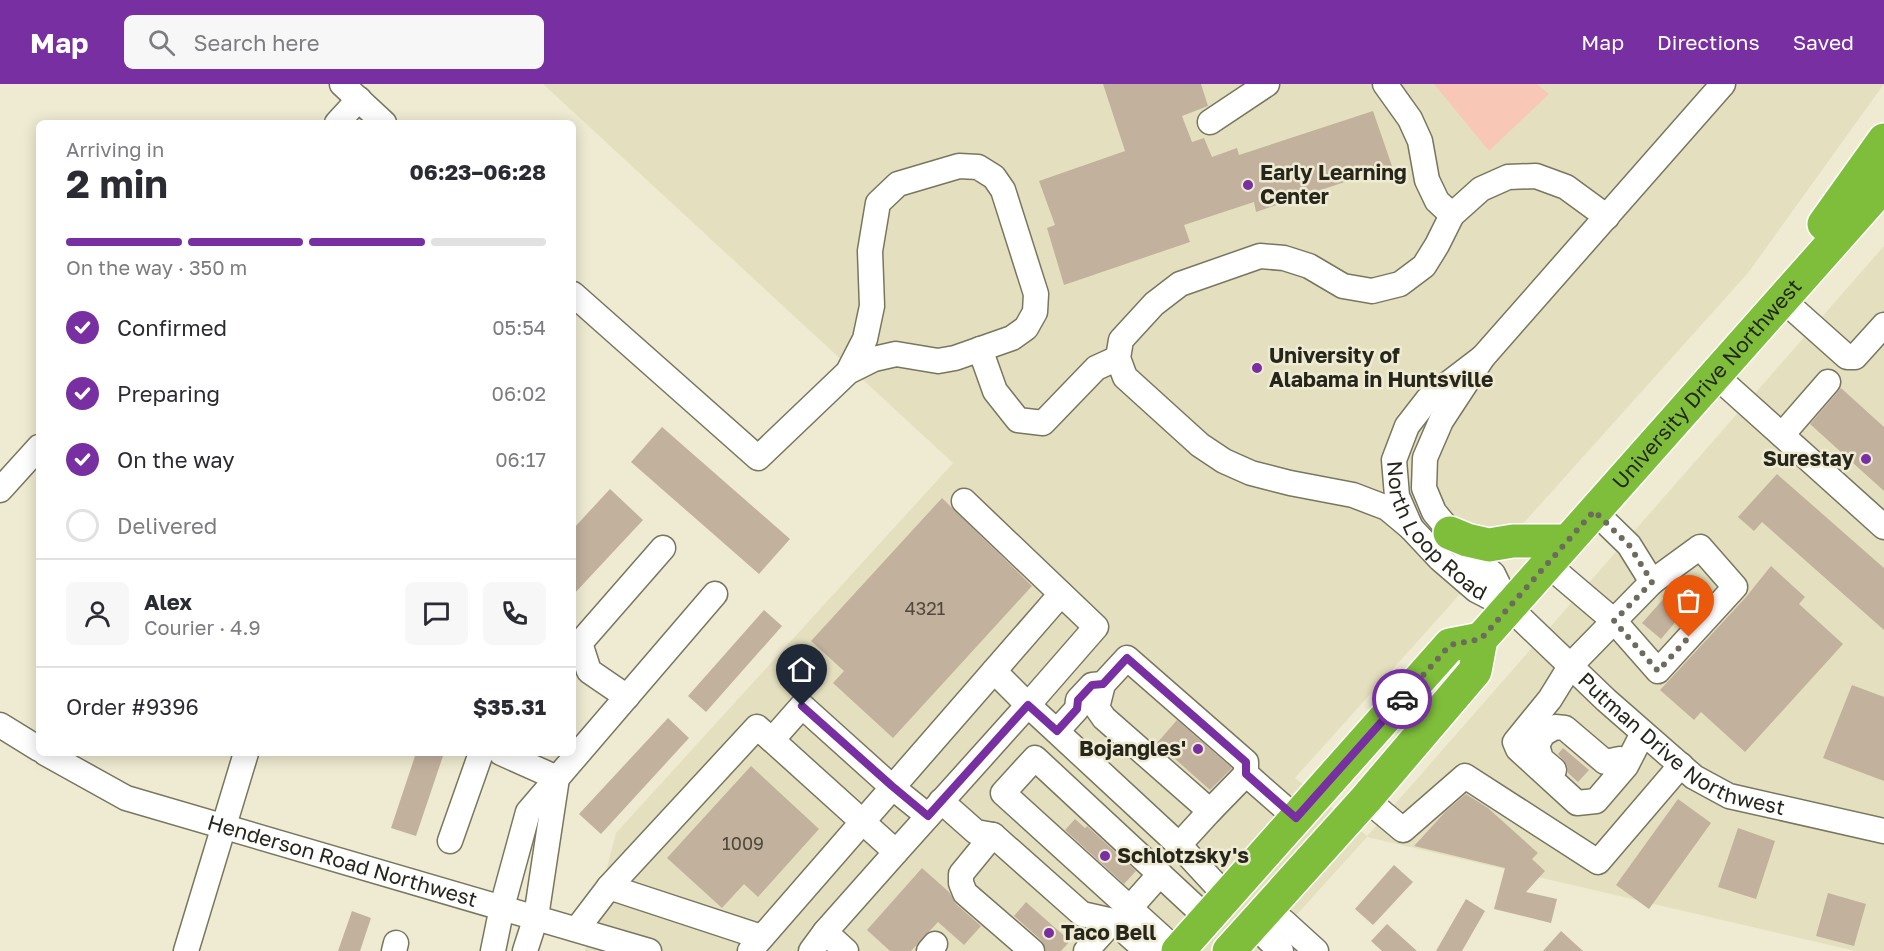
<!DOCTYPE html>
<meta charset="utf-8">
<style>
body{margin:0;font-family:"Golos Text",sans-serif;background:#f7f7f7;color:#2b2b33;height:100vh;display:flex;flex-direction:column;font-size:22px;white-space:nowrap}
*{box-sizing:border-box;margin:0}
p{font-size:20px;color:#7c7c81}
.icon{flex:none;width:33px;height:33px;fill:none;stroke:currentColor;stroke-width:2;stroke-linecap:round;stroke-linejoin:round}
.map{position:relative;flex:1;overflow:hidden}
.sheet{position:absolute;left:36px;top:36px;width:540px;height:636px;display:flex;flex-direction:column;background:#fff;border-radius:9px;box-shadow:0 3px 15px #0003}
.sheet>*{flex:none}
.pin{position:absolute;display:grid;place-items:center;width:51px;height:51px;color:#fff;margin:-62px -26px;border-radius:50% 50% 50% 0;rotate:-45deg;box-shadow:0 0 6px #0007}
.pin .icon{rotate:45deg}
.courier{position:absolute;display:grid;place-items:center;width:60px;height:60px;margin:-30px;border:4px solid #772fa2;border-radius:50%;background:#fff;color:#222;box-shadow:0 2px 8px #0007}
.overview em{font-style:normal;font-weight:700}
.overview div{display:flex;flex-direction:column-reverse}
.overview{display:flex;align-items:center;justify-content:space-between;height:102px;padding:0 30px}
h1{font-size:39px;font-weight:700;line-height:45px}
.bar{display:grid;grid-template-columns:repeat(4,1fr);gap:9px 6px;align-content:center;height:72px;padding:0 30px}
.bar i{height:8px;border-radius:4px;background:#e1e1e2}
.bar .selected{background:#772fa2}
.bar p{grid-column:span 4}
.line{display:flex;align-items:center;gap:15px;padding:0 30px;border-top:2px solid #e1e1e2}
.line div{flex:1}
.round{display:grid;place-items:center;flex:none;width:63px;height:63px;border-radius:9px;background:#f7f7f7}
ol{padding:0 30px;list-style:none}
li{display:flex;align-items:center;gap:18px;height:66px}
li p{margin-inline-start:auto}
li .icon{padding:6px;border-radius:50%;background:#772fa2;color:#fff;stroke-width:4}
li:last-child{color:#7c7c81}
li i{width:33px;height:33px;border:3px solid #e1e1e2;border-radius:50%}
header{display:flex;align-items:center;gap:36px;box-sizing:border-box;height:84px;padding:0 30px;background:#772fa2;color:#fff}
header strong{font-size:28px}
nav{display:flex;gap:33px;margin-inline-start:auto;font-size:21px}
.search{width:420px;height:54px;background:#f7f7f7;display:flex;align-items:center;gap:15px;box-sizing:border-box;padding:0 21px;border-radius:9px;color:#7c7c81;font-size:22px}
.map>svg:first-child{display:block}
.built{fill:#e4e0bf}
.green{fill:#f9c7b5}
.building{fill:#c2b19d}
.lines{fill:none;stroke-linecap:round;stroke-linejoin:round}
.minor-casing{stroke:#79765f;stroke-width:27}
.highway-casing{stroke:#fff;stroke-width:36}
.minor{stroke:#fff;stroke-width:24}
.highway{stroke:#7ebe3b;stroke-width:33}
.done{stroke:#6d6b5c;stroke-width:6;stroke-dasharray:0 10.8}
.route{stroke:#772fa2;stroke-width:8}
.poi-dot{fill:#772fa2;stroke:#efebd2;stroke-width:2}
.labels{text-anchor:middle;stroke-width:5;stroke-linejoin:round;paint-order:stroke}
.number-label{font-size:18px;fill:#4e493c}
.poi-label{font-size:21px;font-weight:bold;fill:#27261c;stroke:#efebd2;text-anchor:start}
.street-label{font-size:21px;fill:#27261c;stroke:#efebd2}
</style>
<header>
<strong>Map</strong>
<div class="search"><svg class="icon" aria-label="search" viewBox="0 0 24 24"><circle cx="10" cy="10" r="6"/><path d="M15 15l6 6"/></svg>Search here</div>
<nav><a>Map</a><a>Directions</a><a>Saved</a></nav>
</header>
<div class="map">
<svg width="1884" height="867" viewBox="0 0 1884 867">
<rect width="100%" height="100%" fill="#efebd2"/>
<path class="built" d="M543 0H1884L1748 189 1295 694 1367 752 1884 162V867H1855L1367 753 1264 867H585L616 749 953 379Z"/>
<path class="green" d="M1434 0H1537L1549 10 1489 67Z"/>
<path class="building" d="M1103 0H1201L1208 22 1182 32 1192 58 1204 54 1212 73 1237 64 1239 71 1373 27 1392 82 1256 128 1254 118 1184 141 1190 158 1064 201 1047 144 1055 141 1039 97 1125 67Z
M1841 304 1884 343V407L1810 340Z
M662 343 790 455 759 490 631 378Z
M1777 390 1884 484V546L1762 438 1754 447 1738 433Z
M610 405 643 436 573 511V445Z
M942 414 1032 502 893 654 833 599 844 587 811 557Z
M1771 482 1805 513 1799 520 1843 560 1745 668 1701 628 1694 636 1660 606 1746 513Z
M1683 493 1701 508 1661 555 1642 539Z
M764 526 782 542 706 628 688 612Z
M1852 601 1884 613V697L1823 674Z
M668 634 689 654 601 750 579 730Z
M1177 636 1232 684 1210 706 1157 659Z
M1563 664 1589 686 1578 698 1568 689 1567 681 1558 670Z
M416 669H444L416 752 391 744Z
M751 682 819 745 758 813 744 800 722 824 667 774Z
M1466 710 1488 724 1538 769 1532 775 1545 787 1526 808 1557 815 1551 839 1494 825 1505 784 1414 762 1446 727Z
M1678 715 1711 739 1649 825 1616 801Z
M1075 735 1085 744 1087 742 1136 787 1124 800 1065 746Z
M1738 744 1775 757 1756 815 1718 803Z
M1394 781 1413 798 1373 841 1355 825Z
M922 784 949 808 956 820 981 842 964 861 938 838 911 867H890L867 846Z
M1828 809 1866 820 1854 862 1816 852Z
M1466 815 1485 827 1462 867H1436Z
M1026 818 1070 857 1061 867H1046L1041 856 1014 832Z
M352 827 371 834 360 867H338Z
M1387 840 1417 867H1382L1371 857Z
M1561 847 1583 867H1543Z"/>
<g class="lines">
<g class="minor-casing">
<g id="minor">
<path d="M342 0 384 39"/>
<path d="M1385 0 1410 35 1420 57 1427 96 1437 117 1452 131"/>
<path d="M1210 38 1267 0"/>
<path d="M337 39 359 15"/>
<path d="M573 210 758 374 848 288 874 275 896 270 938 277 955 274 1012 254 1026 244 1035 228 1036 210 1003 106 994 93 978 83 959 82 898 100 878 119 870 167 872 222 865 255 848 288"/>
<path d="M1782 215 1847 273H1855L1884 241"/>
<path d="M980 265 995 307 1018 336 1043 339 1096 284 1118 274"/>
<path id="s1" d="M1483 273 1428 315 1407 342 1394 376 1397 412 1411 444 1440 475 1476 506 1509 523 1606 616 1694 693 1729 712 1884 747"/>
<path d="M1715 291 1884 443"/>
<path d="M1782 351 1828 298"/>
<path d="M0 406 39 363"/>
<path d="M964 417 1096 543 1028 621 994 587"/>
<path d="M1594 427 1629 461 1652 498 1571 581 1550 615 1515 658 1518 665 1577 719 1596 717 1626 682 1643 649"/>
<path d="M1411 444 1387 424 1353 411 1290 399 1251 389 1224 377 1200 361 1125 293 1118 274 1121 256 1154 220 1180 200 1260 172 1284 174 1309 182 1343 202 1372 207 1400 200 1424 182 1437 161 1452 131 1481 105 1508 93 1536 92 1566 103 1607 133"/>
<path d="M1547 480 1614 537 1658 587 1735 503 1700 463 1652 498"/>
<path d="M1509 523 1493 490 1467 468 1434 428 1424 404 1425 374 1441 337 1483 273 1723 0"/>
<path d="M627 613 589 587 580 559 663 464"/>
<path d="M0 641 39 665"/>
<path d="M1057 647 1077 625 1078 616 1092 601 1103 600"/>
<path id="s2" d="M45 669 126 714 649 867"/>
<path d="M501 669 557 694 536 833 525 867"/>
<path d="M1554 686 1541 675 1537 661 1543 650 1555 643 1565 644 1605 678 1620 675"/>
<path d="M1246 690 1210 727 1104 634 1097 624 1103 600 1127 574 1246 678V690L1296 734"/>
<path d="M1366 715 1403 746 1465 692 1598 778 1681 681"/>
<path d="M941 717 976 748 993 751 1082 830 1113 837 1147 867"/>
<path d="M993 751 961 790V799L965 809 1032 867"/>
<path d="M450 757 481 669"/>
<path d="M1179 761 1210 727"/>
<path d="M896 768 772 656 802 622 892 703 928 732"/>
<path d="M609 803 757 643 772 656"/>
<path d="M1129 825 1160 790"/>
<path d="M1260 833 1268 840V855L1281 867"/>
<path d="M1268 840 1283 837 1316 867"/>
<path d="M577 845 609 803 761 853"/>
<path d="M825 848 846 867"/>
<path d="M186 867 246 669"/>
<path d="M394 867 396 859"/>
<path d="M493 867 502 823 528 728 715 510"/>
<path d="M750 867 1061 510"/>
<path d="M811 867 825 848 896 768 1028 621 1179 761 1227 813"/>
<path d="M929 867 935 860"/>
<path d="M1086 867 1113 837"/>
<path d="M1177 867 1003 709 1035 674 1207 834"/>
</g>
</g>
<g class="highway-casing">
<g id="highway">
<path d="M1824 140 1884 56"/>
<path d="M1450 449 1467 456 1489 461 1513 457H1567"/>
<path d="M1178 867 1450 561 1481 555"/>
<path id="s3" d="M1229 867 1366 715 1475 587 1481 555 1884 101"/>
</g>
</g>
<use href="#minor" class="minor"/>
<use href="#highway" class="highway"/>
</g>
<g class="lines">
<path class="done" d="M1402 615 1450 561 1481 555 1594 427 1629 461 1652 498 1614 537 1658 587 1689 553"/>
<path class="route" d="M802 622 892 702 928 732 1028 621 1057 647 1077 625 1078 616 1092 601 1103 600 1127 574 1246 678V690L1296 734 1402 615"/>
</g>
<g class="poi-dot">
<circle cx="1248" cy="101" r="6"/>
<circle cx="1257" cy="284" r="6"/>
<circle cx="1866" cy="375" r="6"/>
<circle cx="1198" cy="665" r="6"/>
<circle cx="1105" cy="772" r="6"/>
<circle cx="1049" cy="849" r="6"/>
</g>
<g class="labels">
<g class="number-label">
<text x="925" y="531">4321</text>
<text x="743" y="766">1009</text>
</g>
<g class="poi-label">
<text x="1260" y="96">Early Learning<tspan x="1260" dy="24">Center</tspan></text>
<text x="1269" y="279">University of<tspan x="1269" dy="24">Alabama in Huntsville</tspan></text>
<text x="1854" y="382" text-anchor="end">Surestay</text>
<text x="1186" y="672" text-anchor="end">Bojangles'</text>
<text x="1117" y="779">Schlotzsky's</text>
<text x="1061" y="856">Taco Bell</text>
</g>
<g class="street-label">
<text dy="7" stroke="none"><textPath href="#s3" startOffset="746">University Drive Northwest</textPath></text>
<text dy="7" stroke="none"><textPath href="#s1" startOffset="226">North Loop Road</textPath></text>
<text dy="7" stroke="none"><textPath href="#s1" startOffset="562">Putman Drive Northwest</textPath></text>
<text dy="7" stroke="none"><textPath href="#s2" startOffset="318">Henderson Road Northwest</textPath></text>
</g>
</g>
</svg>
<div class="pin" style="left:1689px;top:553px;background:#ea580c"><svg class="icon" aria-label="bag" viewBox="0 0 24 24"><path d="M5 8h14l-1 12H6zM9 8a3 3 0 0 1 6 0"/></svg></div>
<div class="pin" style="left:802px;top:622px;background:#1f2937"><svg class="icon" aria-label="home" viewBox="0 0 24 24"><path d="M3 11l9-7 9 7M6 9v11h12V9"/></svg></div>
<div class="courier" style="left:1402px;top:615px"><svg class="icon" aria-label="car" viewBox="0 0 24 24"><path d="M5 17H2v-5l4-1 3-4h7l3 4 3 1v5h-3M9 17h6M6 11h13"/><circle cx="7" cy="17" r="2"/><circle cx="17" cy="17" r="2"/></svg></div>
<section class="sheet">
<div class="overview"><div><h1>2 min</h1><p>Arriving in</p></div><em>06:23–06:28</em></div>
<div class="bar"><i class="selected"></i><i class="selected"></i><i class="selected"></i><i></i><p>On the way · 350 m</p></div>
<ol>
<li><svg class="icon" aria-label="check" viewBox="0 0 24 24"><path d="M5 12l5 5 9-10"/></svg>Confirmed<p>05:54</p></li>
<li><svg class="icon" aria-label="check" viewBox="0 0 24 24"><path d="M5 12l5 5 9-10"/></svg>Preparing<p>06:02</p></li>
<li><svg class="icon" aria-label="check" viewBox="0 0 24 24"><path d="M5 12l5 5 9-10"/></svg>On the way<p>06:17</p></li>
<li><i></i>Delivered</li>
</ol>
<div class="line" style="height:108px"><a class="round"><svg class="icon" aria-label="person" viewBox="0 0 24 24"><circle cx="12" cy="8" r="4"/><path d="M4 21q1-7 8-7t8 7"/></svg></a><div><b>Alex</b><p>Courier · 4.9</p></div><a class="round"><svg class="icon" aria-label="chat" viewBox="0 0 24 24"><path d="M4 5h16v11H9l-5 4z"/></svg></a><a class="round"><svg class="icon" aria-label="phone" viewBox="0 0 24 24"><path d="M5 4h4l2 5-3 2q2 4 5 5l2-3 5 2v4C11 20 4 13 5 4z"/></svg></a></div>
<div class="line" style="height:78px"><div>Order #9396</div><b>$35.31</b></div>
</section>
</div>
